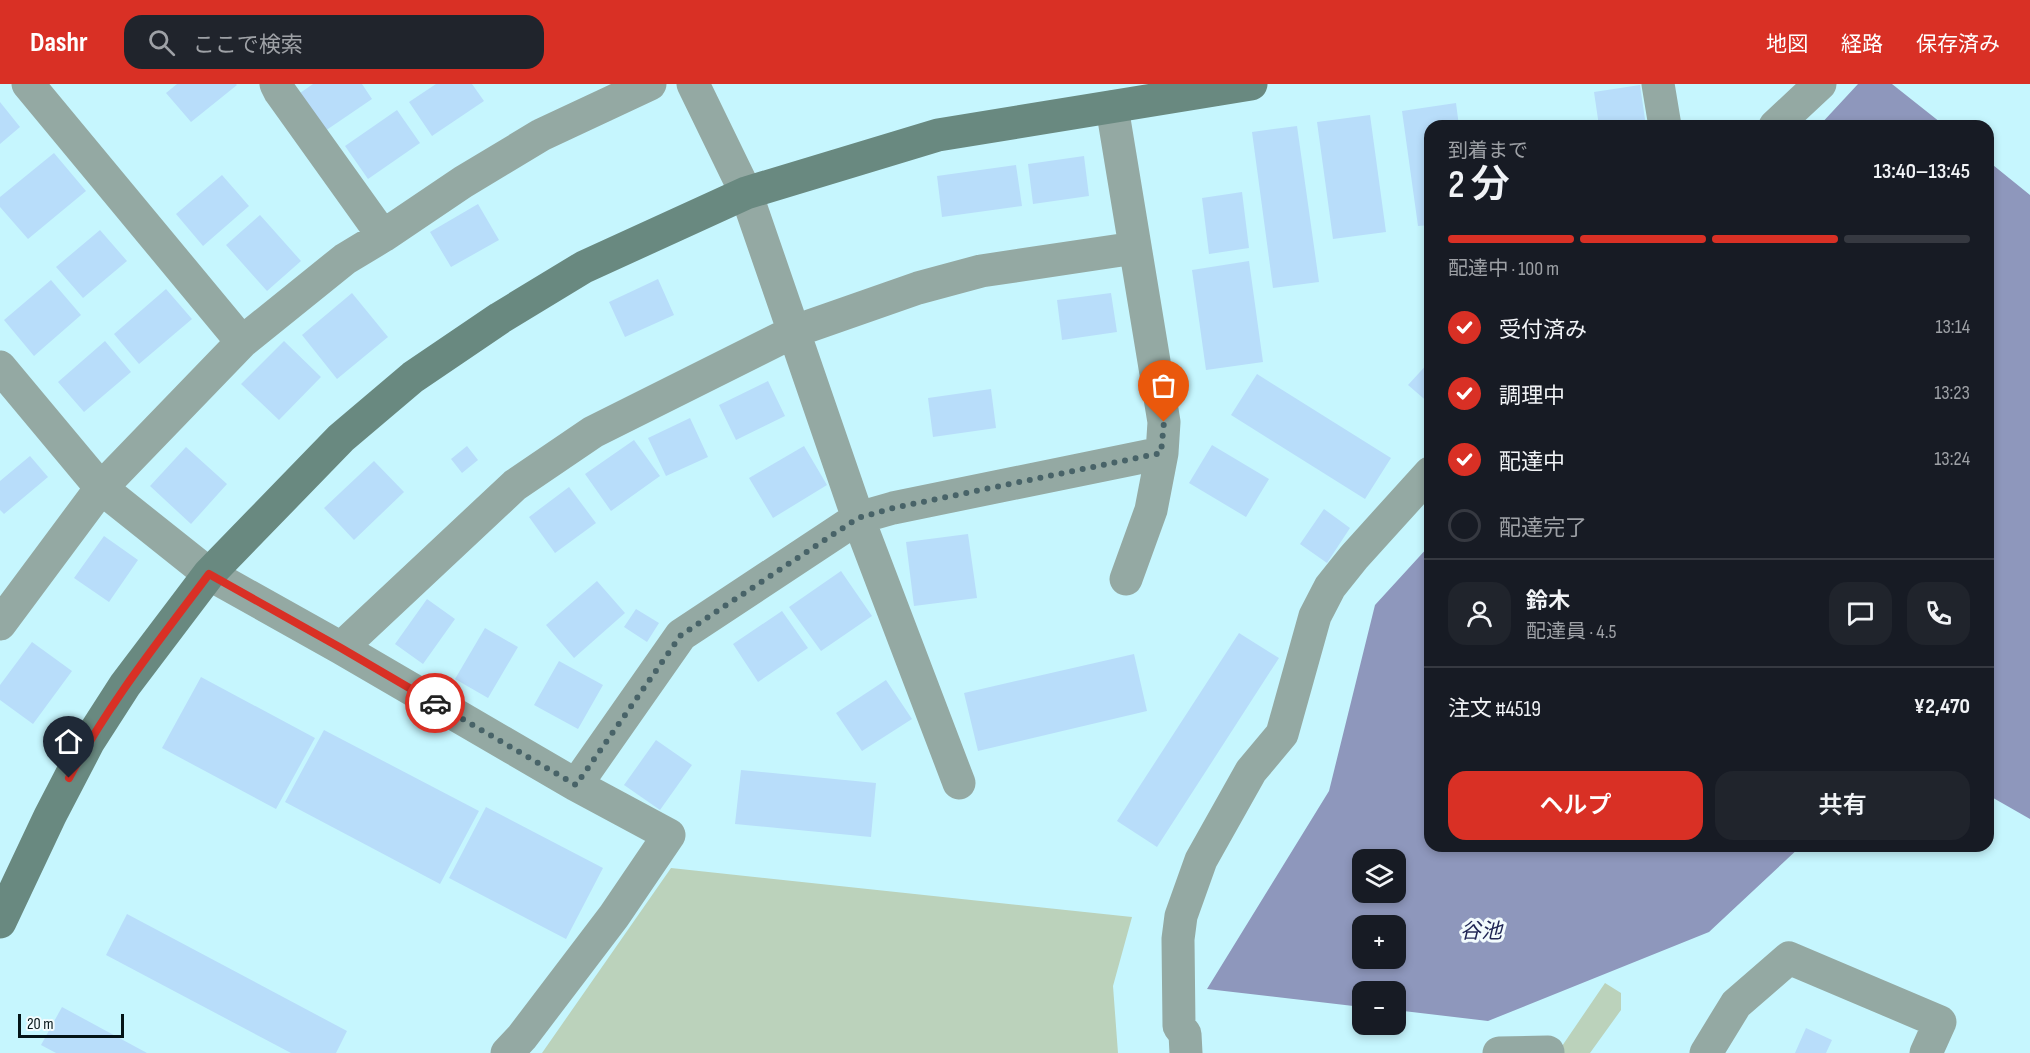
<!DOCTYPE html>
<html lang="ja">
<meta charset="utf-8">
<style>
body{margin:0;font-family:"Sofia Sans Condensed","Noto Sans JP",sans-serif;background:#20242c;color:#f1f3f6;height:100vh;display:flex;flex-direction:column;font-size:22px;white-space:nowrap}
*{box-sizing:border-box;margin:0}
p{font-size:20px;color:#9ea1a6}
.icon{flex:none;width:33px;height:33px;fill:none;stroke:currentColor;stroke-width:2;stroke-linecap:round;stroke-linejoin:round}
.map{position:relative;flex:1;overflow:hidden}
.drawer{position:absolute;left:1424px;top:36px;width:570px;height:732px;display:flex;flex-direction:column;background:#171b24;border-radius:18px;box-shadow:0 3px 9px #0003}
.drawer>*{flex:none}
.fabs{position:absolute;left:1352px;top:765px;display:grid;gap:12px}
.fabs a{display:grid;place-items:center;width:54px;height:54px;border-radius:12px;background:#171b24;box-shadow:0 3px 9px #0003;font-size:30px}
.scale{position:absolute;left:18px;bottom:15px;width:106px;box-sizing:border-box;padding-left:6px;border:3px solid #041417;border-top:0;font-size:16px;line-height:21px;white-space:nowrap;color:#041417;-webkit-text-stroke:4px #f2fbfd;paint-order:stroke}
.pin{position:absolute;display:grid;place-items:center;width:51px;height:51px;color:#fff;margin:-62px -26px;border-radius:50% 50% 50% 0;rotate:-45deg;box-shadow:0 0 6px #0007}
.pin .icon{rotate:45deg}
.courier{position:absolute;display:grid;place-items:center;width:60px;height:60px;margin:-30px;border:4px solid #d93025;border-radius:50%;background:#fff;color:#222;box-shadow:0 2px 8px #0007}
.overview em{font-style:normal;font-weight:600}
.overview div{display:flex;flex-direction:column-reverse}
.overview{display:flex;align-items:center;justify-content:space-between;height:102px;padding:0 24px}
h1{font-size:39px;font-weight:600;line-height:45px}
.bar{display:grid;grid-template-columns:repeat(4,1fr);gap:9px 6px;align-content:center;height:72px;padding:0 24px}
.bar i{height:8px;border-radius:4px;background:#363941}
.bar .on{background:#d93025}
.bar p{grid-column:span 4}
.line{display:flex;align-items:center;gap:15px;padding:0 24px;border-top:2px solid #363941}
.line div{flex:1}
.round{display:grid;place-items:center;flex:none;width:63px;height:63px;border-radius:18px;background:#20242c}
ol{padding:0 24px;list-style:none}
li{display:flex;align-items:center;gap:18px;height:66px}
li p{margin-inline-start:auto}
li .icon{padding:6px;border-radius:50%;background:#d93025;color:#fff;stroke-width:4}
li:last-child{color:#9ea1a6}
li i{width:33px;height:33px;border:3px solid #363941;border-radius:50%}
.button{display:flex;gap:12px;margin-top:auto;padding:12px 24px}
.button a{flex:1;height:69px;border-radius:18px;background:#d93025;color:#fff;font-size:24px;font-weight:600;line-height:69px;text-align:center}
.button a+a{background:#20242c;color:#f1f3f6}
header{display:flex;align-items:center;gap:36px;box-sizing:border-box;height:84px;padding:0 30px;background:#d93025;color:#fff}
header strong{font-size:28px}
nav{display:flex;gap:33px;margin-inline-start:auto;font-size:21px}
.search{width:420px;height:54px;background:#20242c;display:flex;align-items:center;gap:15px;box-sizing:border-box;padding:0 21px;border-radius:18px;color:#9ea1a6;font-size:22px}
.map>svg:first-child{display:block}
.green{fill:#bbd2bb}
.water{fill:#8e97bc;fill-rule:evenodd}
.building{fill:#b8ddfa}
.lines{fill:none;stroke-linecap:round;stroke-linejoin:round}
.street{stroke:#94a9a3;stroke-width:33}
.secondary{stroke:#698980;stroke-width:33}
.done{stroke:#486368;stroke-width:6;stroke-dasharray:0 10.8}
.route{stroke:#d93025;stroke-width:8}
.labels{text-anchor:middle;stroke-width:6;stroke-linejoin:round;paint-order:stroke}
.water-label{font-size:21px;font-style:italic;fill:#1e2453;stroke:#f2fbfd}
</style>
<header>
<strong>Dashr</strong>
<div class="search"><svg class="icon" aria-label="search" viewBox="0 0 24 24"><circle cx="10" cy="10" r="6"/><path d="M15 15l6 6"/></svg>ここで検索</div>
<nav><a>地図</a><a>経路</a><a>保存済み</a></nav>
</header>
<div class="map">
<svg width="2030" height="969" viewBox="0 0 2030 969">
<rect width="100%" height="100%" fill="#c6f6fe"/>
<path class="green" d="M671 784 1132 833 1113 902 1118 969H542Z
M1605 899 1621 909V926L1590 969H1550L1560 965Z"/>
<path class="water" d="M1858 0H1892L1945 42H1819Z
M1988 77 2030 111V735L1988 711Z
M1429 462 1430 762H1801L1709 848 1488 937 1395 926V908H1362V923L1207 905 1329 707 1375 521ZM1362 776H1395V808H1362ZM1362 842H1395V874H1362Z"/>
<path class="building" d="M177 0H236L237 1 191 38 166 9Z
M313 0H362L372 15 325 47 300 9Z
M436 0H472L484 17 432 52 409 18Z
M1640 1 1646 42H1599L1594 8Z
M0 18 20 43 0 60Z
M1456 19 1459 42H1430V141L1418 142 1402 27Z
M397 26 420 59 368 95 345 62Z
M1370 31 1386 148 1333 155 1317 38Z
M1297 42 1319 198 1273 204 1252 48Z
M54 69 86 107 28 155 0 123V113Z
M1084 72 1089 112 1033 120 1028 80Z
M1016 81 1022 122 942 133 937 92Z
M222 91 249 122 203 162 176 130Z
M1242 108 1249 164 1209 170 1202 114Z
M478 120 499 156 451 183 430 148Z
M260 131 301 177 267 207 226 161Z
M100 146 127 177 83 214 56 183Z
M1249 177 1263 278 1206 286 1192 186Z
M658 195 674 231 625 253 609 218Z
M51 196 81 231 34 272 4 236Z
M166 205 192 235 139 280 114 250Z
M352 209 388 253 337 295 302 251Z
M1111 209 1117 248 1062 256 1057 216Z
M105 257 131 288 84 328 58 298Z
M284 257 321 293 279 336 241 300Z
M1430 277V320L1408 301Z
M1257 290 1391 374 1365 415 1231 331Z
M768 297 785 332 736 356 719 321Z
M991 305 996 344 933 353 928 314Z
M690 334 708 373 666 392 648 354Z
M634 356 660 392 611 427 585 390Z
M1212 361 1269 395 1246 433 1189 399Z
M467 362 478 376 462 389 451 375Z
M804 362 827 401 773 434 749 394Z
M186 363 227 400 191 440 150 402Z
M30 372 48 393 4 430 0 426V397Z
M374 377 404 408 354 456 324 424Z
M569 403 596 439 555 469 529 433Z
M1324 425 1350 444 1327 479 1300 460Z
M968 450 977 514 914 522 906 458Z
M104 452 138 476 109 518 74 494Z
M841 487 872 532 821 567 789 523Z
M597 497 625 529 574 574 546 541Z
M427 515 455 535 423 580 395 560Z
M636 525 659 539 647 558 624 543Z
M782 527 808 564 758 598 733 560Z
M485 544 518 563 488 614 455 595Z
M1239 549 1279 574 1157 763 1117 737Z
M32 558 72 587 33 640 0 616V601Z
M1134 570 1147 627 978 667 964 609Z
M559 577 603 601 578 645 534 621Z
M201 593 315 654 276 725 162 664Z
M886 596 912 635 862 667 836 629Z
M324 646 479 727 440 800 285 718Z
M656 656 692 681 660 726 624 701Z
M741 686 876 699 871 753 735 740Z
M486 723 603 784 566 855 449 794Z
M127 830 347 947 336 969H291L106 871Z
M62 923 147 969H56L41 961Z
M1806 944 1832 956 1826 969H1795Z"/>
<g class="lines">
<path class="street" d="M28 0 242 258
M276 0 280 8 383 152
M693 0 746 109 858 434 959 699
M1658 0 1665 42
M1775 42 1820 0
M0 283 101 404 209 490 341 564 576 701 669 751 614 832 522 953 507 969
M1126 495 1151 426 1162 369
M0 540 101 404 242 258 345 175 383 152 463 98 541 51 650 0
M341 564 515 401 593 348 795 247 918 204 981 187 1135 164
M576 701 681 551 858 434 893 424 1162 369 1164 338 1112 23
M1186 969 1185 950 1179 942 1178 855 1181 832 1201 776 1251 687 1282 650 1315 532 1330 503 1354 473 1430 389
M1499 969 1548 968
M1706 969 1736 920 1789 874 1940 938 1926 969"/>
<path class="secondary" d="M0 838 50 732 89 657 125 601 209 490 341 354 413 293 500 234 584 183 746 109 938 51 1251 0"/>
</g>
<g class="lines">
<path class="done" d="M435 619 576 701 681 551 858 434 893 424 1161 369 1164 338"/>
<path class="route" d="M69 694C109 619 158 558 209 490L341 564 435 619"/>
</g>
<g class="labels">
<g class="water-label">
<text x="1481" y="854">谷池</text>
</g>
</g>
</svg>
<div class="fabs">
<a><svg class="icon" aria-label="layers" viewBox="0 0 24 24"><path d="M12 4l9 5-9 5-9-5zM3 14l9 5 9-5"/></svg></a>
<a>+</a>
<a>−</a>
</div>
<div class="scale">20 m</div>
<div class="pin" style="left:1164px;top:338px;background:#ea580c"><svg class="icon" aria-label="bag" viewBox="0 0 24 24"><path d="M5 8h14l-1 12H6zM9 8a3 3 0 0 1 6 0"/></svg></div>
<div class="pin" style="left:69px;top:694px;background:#1f2937"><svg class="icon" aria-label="home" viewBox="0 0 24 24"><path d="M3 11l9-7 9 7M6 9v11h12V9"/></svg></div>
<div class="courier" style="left:435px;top:619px"><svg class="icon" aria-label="car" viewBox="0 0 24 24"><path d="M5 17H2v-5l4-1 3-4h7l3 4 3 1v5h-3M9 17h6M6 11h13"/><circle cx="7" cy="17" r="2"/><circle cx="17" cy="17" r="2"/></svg></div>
<section class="drawer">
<div class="overview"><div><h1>2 分</h1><p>到着まで</p></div><em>13:40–13:45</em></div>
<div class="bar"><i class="on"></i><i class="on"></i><i class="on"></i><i></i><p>配達中 · 100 m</p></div>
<ol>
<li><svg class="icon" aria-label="check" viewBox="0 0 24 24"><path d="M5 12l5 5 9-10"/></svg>受付済み<p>13:14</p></li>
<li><svg class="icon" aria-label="check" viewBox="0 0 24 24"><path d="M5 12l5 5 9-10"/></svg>調理中<p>13:23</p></li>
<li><svg class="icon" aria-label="check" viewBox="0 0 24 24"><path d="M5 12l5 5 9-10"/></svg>配達中<p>13:24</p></li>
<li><i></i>配達完了</li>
</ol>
<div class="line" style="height:108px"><a class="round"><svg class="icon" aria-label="person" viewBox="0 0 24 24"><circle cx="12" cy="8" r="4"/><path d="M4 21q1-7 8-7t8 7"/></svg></a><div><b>鈴木</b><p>配達員 · 4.5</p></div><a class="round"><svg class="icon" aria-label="chat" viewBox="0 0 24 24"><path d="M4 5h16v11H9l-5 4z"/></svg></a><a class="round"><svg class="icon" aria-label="phone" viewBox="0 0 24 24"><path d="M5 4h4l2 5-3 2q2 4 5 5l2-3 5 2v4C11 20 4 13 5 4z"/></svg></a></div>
<div class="line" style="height:78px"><div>注文 #4519</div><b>¥2,470</b></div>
<div class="button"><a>ヘルプ</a><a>共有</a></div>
</section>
</div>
